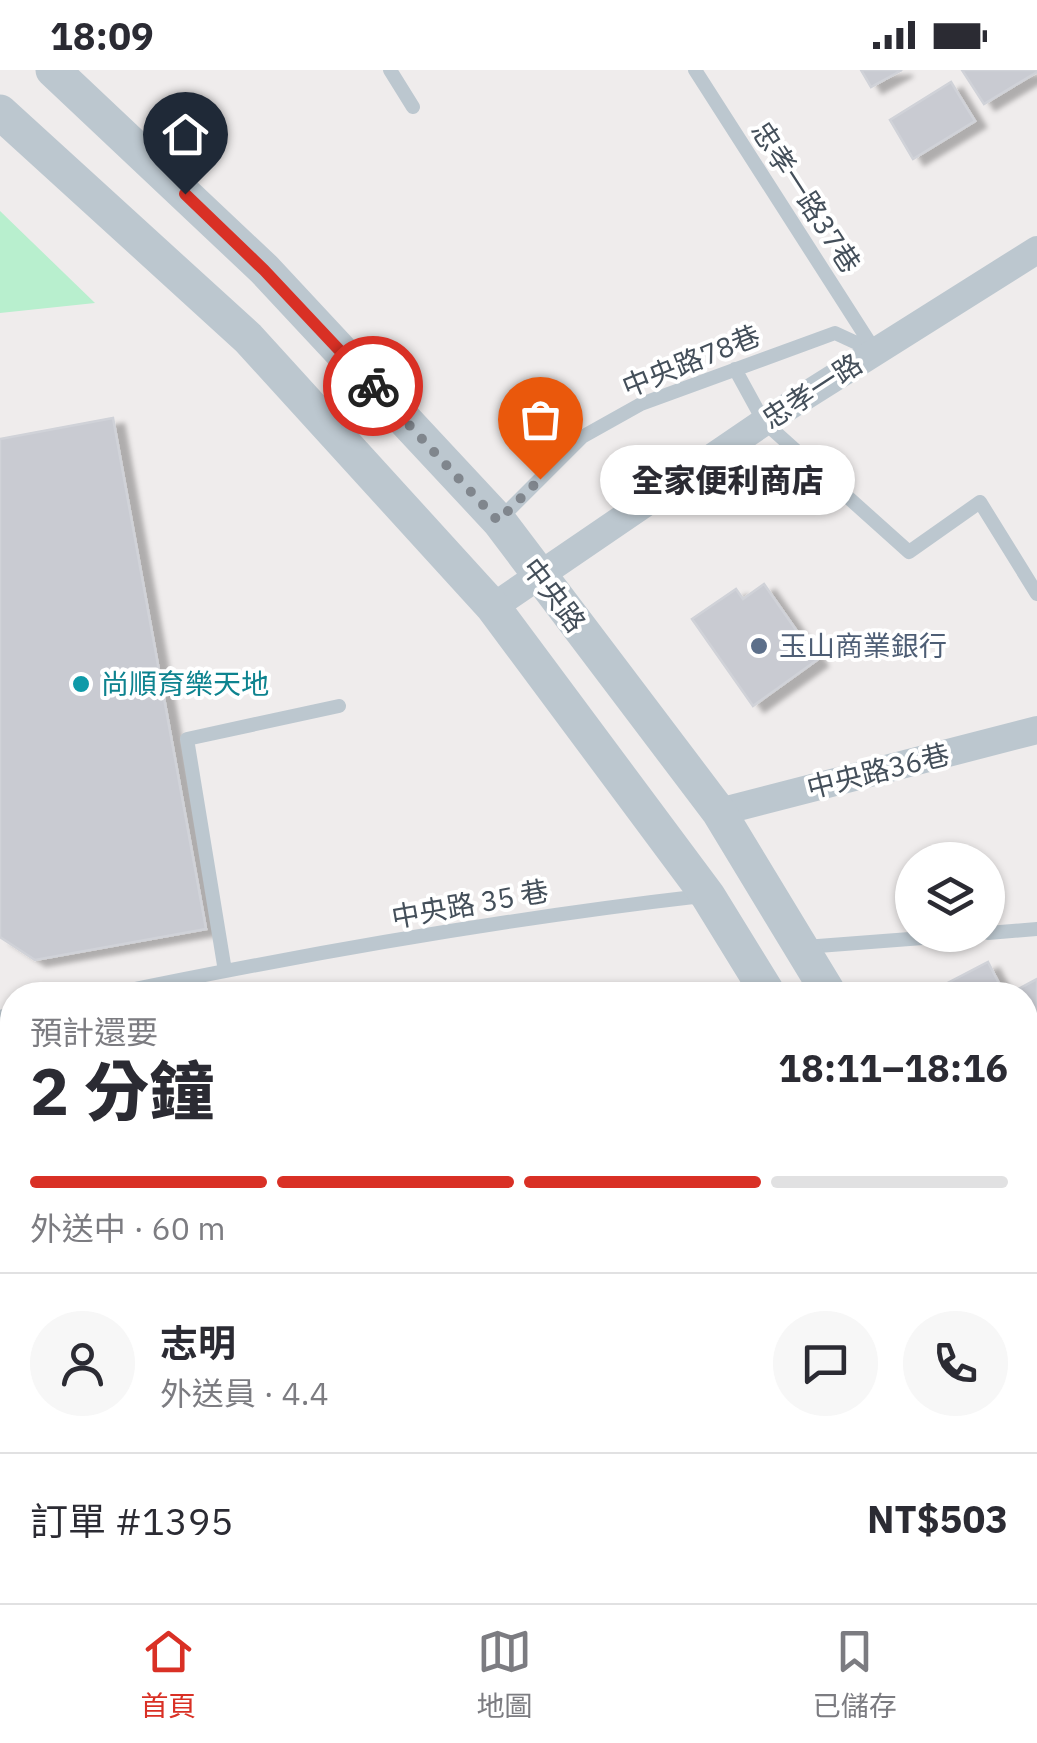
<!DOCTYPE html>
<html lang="zh-TW">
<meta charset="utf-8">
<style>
body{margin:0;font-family:"IBM Plex Sans","Noto Sans TC",sans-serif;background:#f7f7f7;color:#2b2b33;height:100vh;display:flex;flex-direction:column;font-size:38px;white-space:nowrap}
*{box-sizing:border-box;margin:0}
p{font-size:32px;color:#7c7c81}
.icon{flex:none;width:55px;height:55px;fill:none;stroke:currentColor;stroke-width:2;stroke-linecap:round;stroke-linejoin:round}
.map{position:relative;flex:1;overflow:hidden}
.side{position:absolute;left:0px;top:912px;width:1038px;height:622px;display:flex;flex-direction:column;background:#fff;border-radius:40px 40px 0 0;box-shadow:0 2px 8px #0004}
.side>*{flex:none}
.fabs{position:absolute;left:895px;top:772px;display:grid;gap:20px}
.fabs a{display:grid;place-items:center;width:110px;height:110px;border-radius:50%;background:#fff;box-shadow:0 2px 8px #0004;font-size:50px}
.pin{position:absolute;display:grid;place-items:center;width:85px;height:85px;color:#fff;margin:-102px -42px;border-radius:50% 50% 50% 0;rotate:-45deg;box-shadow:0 0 10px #0007}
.pin .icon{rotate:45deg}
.courier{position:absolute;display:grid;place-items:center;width:100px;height:100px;margin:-50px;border:8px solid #d93025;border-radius:50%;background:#fff;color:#222;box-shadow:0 2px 12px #0007}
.bubble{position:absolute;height:70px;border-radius:35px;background:#fff;box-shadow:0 2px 8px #0004;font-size:32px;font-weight:800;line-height:70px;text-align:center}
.headline em{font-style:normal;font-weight:800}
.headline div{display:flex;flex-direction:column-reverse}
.headline{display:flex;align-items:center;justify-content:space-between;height:170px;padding:0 30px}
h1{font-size:65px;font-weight:800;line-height:75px}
.bar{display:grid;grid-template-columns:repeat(4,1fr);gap:15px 10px;align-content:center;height:120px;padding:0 30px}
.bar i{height:12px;border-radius:8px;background:#e1e1e2}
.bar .active{background:#d93025}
.bar p{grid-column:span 4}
.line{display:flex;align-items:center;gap:25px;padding:0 30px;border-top:2px solid #e1e1e2}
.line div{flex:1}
.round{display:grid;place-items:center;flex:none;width:105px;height:105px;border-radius:52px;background:#f7f7f7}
.status{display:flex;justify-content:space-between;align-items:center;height:70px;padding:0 50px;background:#fff;direction:ltr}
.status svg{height:28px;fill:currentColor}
.tab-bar{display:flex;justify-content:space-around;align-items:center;height:140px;border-top:2px solid #e1e1e2;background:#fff;font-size:28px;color:#7c7c81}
.tab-bar a{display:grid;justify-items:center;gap:5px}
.tab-bar .active{color:#d93025}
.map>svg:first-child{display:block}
.commercial{fill:#fcf5e4}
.green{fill:#b8efce}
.building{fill:#c9cbd2;stroke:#d0d2d8;stroke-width:2.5;filter:url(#shadow)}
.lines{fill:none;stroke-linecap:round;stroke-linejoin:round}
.service{stroke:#bcc7cf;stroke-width:14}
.minor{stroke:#bcc7cf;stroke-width:28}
.tertiary{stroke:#bcc7cf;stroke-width:35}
.primary{stroke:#abbbcd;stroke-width:42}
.done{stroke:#80868d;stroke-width:10;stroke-dasharray:0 18}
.route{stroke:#d93025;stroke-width:12}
.service-dot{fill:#5c6f8a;stroke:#fff;stroke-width:4}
.culture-dot{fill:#0f9aa8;stroke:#fff;stroke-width:4}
.labels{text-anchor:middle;stroke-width:8;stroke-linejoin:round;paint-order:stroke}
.street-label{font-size:28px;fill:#444f5a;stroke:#fff}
.service-label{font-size:28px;fill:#4e5e75;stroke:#fff;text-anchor:start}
.culture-label{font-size:28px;fill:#0d838f;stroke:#fff;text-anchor:start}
</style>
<div class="status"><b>18:09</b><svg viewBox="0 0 49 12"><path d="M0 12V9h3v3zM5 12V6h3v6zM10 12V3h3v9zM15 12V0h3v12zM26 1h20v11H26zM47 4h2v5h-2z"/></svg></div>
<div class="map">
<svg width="1037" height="1533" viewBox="0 0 1037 1533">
<defs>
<filter id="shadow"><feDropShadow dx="11" dy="6" stdDeviation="2.5" flood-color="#0004"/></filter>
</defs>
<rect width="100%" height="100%" fill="#efecec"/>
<path class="commercial" d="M0 1445 12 1454V1522L21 1523 0 1532Z"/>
<path class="green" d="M0 141 95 233 0 243Z"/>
<path class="building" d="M861 0H902L871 17Z
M962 0H1037V2L984 34Z
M951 12 975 51 913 89 890 50Z
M113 348 206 859 35 890 0 867V369Z
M764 514 817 590 753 636 692 549 736 519 743 529Z
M988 892 1005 925H939L936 919Z
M1037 909V979L1025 985V925H1007Z
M12 952V1000L10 992H2L0 986V954Z
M1037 1167V1247L1025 1234V1175Z"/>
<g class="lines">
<path class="service" d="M390 0 413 37
M695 0 875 281
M735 299 764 352 909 482 980 432 1037 524
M500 449 582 367 641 334 835 263 874 281
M988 863 1037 859
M805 877 962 865
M225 901 187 669 339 636
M106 925C303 884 502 849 702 826
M0 947 12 944"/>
<path class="minor" d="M493 537 764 352 1037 180
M719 742 1037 660
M0 1387 12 1395"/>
<path class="tertiary" d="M53 0 264 199 499 451 719 742 830 925
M0 42 248 268 493 537 708 826 769 925
M1025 1299 1037 1315"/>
<path class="primary" d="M1025 1024 1037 1017
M1025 1071 1037 1065
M135 1533 158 1522
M227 1533 246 1522"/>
</g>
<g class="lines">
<path class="done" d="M373 316 498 451 540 409"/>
<path class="route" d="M185 124 264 200 373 316"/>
</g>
<circle class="service-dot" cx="759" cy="576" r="10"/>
<circle class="culture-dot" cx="81" cy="614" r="10"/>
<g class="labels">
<g class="street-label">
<text transform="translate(806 127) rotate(57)" y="10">忠孝一路37巷</text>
<text transform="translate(691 291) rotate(-22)" y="10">中央路78巷</text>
<text transform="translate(812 321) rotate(-33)" y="10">忠孝一路</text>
<text transform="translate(554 525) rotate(53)" y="10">中央路</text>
<text transform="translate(878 701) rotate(-14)" y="10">中央路36巷</text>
<text transform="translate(470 834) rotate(-10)" y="10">中央路 35 巷</text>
</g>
<g class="service-label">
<text x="779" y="586">玉山商業銀行</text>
</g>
<g class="culture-label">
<text x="101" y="624">尚順育樂天地</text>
</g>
</g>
</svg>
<div class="fabs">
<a><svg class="icon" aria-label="layers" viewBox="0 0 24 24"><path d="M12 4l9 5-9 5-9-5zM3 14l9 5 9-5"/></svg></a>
</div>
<div class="pin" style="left:540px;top:409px;background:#ea580c"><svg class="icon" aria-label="bag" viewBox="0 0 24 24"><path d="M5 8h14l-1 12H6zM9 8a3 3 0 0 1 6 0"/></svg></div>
<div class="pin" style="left:185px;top:124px;background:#1f2937"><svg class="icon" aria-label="home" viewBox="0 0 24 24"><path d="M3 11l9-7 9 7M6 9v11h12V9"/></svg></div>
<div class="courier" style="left:373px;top:316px"><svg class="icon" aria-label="bike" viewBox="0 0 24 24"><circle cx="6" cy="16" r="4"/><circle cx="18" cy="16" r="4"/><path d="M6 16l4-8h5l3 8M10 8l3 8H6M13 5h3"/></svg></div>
<div class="bubble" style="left:600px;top:375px;width:255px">全家便利商店</div>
<section class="side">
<div class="headline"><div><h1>2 分鐘</h1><p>預計還要</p></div><em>18:11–18:16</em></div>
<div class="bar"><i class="active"></i><i class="active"></i><i class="active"></i><i></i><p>外送中 · 60 m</p></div>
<div class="line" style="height:180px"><a class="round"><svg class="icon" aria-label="person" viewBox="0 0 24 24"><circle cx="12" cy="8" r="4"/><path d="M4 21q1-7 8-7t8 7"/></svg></a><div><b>志明</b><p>外送員 · 4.4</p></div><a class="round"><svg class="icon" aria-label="chat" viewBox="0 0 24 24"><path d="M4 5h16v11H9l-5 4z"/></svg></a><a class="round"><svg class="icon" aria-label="phone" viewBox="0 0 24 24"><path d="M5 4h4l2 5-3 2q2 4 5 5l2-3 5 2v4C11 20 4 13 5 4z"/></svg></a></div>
<div class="line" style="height:130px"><div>訂單 #1395</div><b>NT$503</b></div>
</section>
</div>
<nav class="tab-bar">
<a class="active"><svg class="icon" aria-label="home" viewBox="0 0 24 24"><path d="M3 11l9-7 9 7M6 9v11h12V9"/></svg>首頁</a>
<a><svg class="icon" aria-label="map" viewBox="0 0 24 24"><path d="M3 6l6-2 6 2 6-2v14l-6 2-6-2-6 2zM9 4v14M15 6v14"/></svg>地圖</a>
<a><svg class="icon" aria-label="saved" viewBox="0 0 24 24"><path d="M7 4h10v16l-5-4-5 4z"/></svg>已儲存</a>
</nav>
